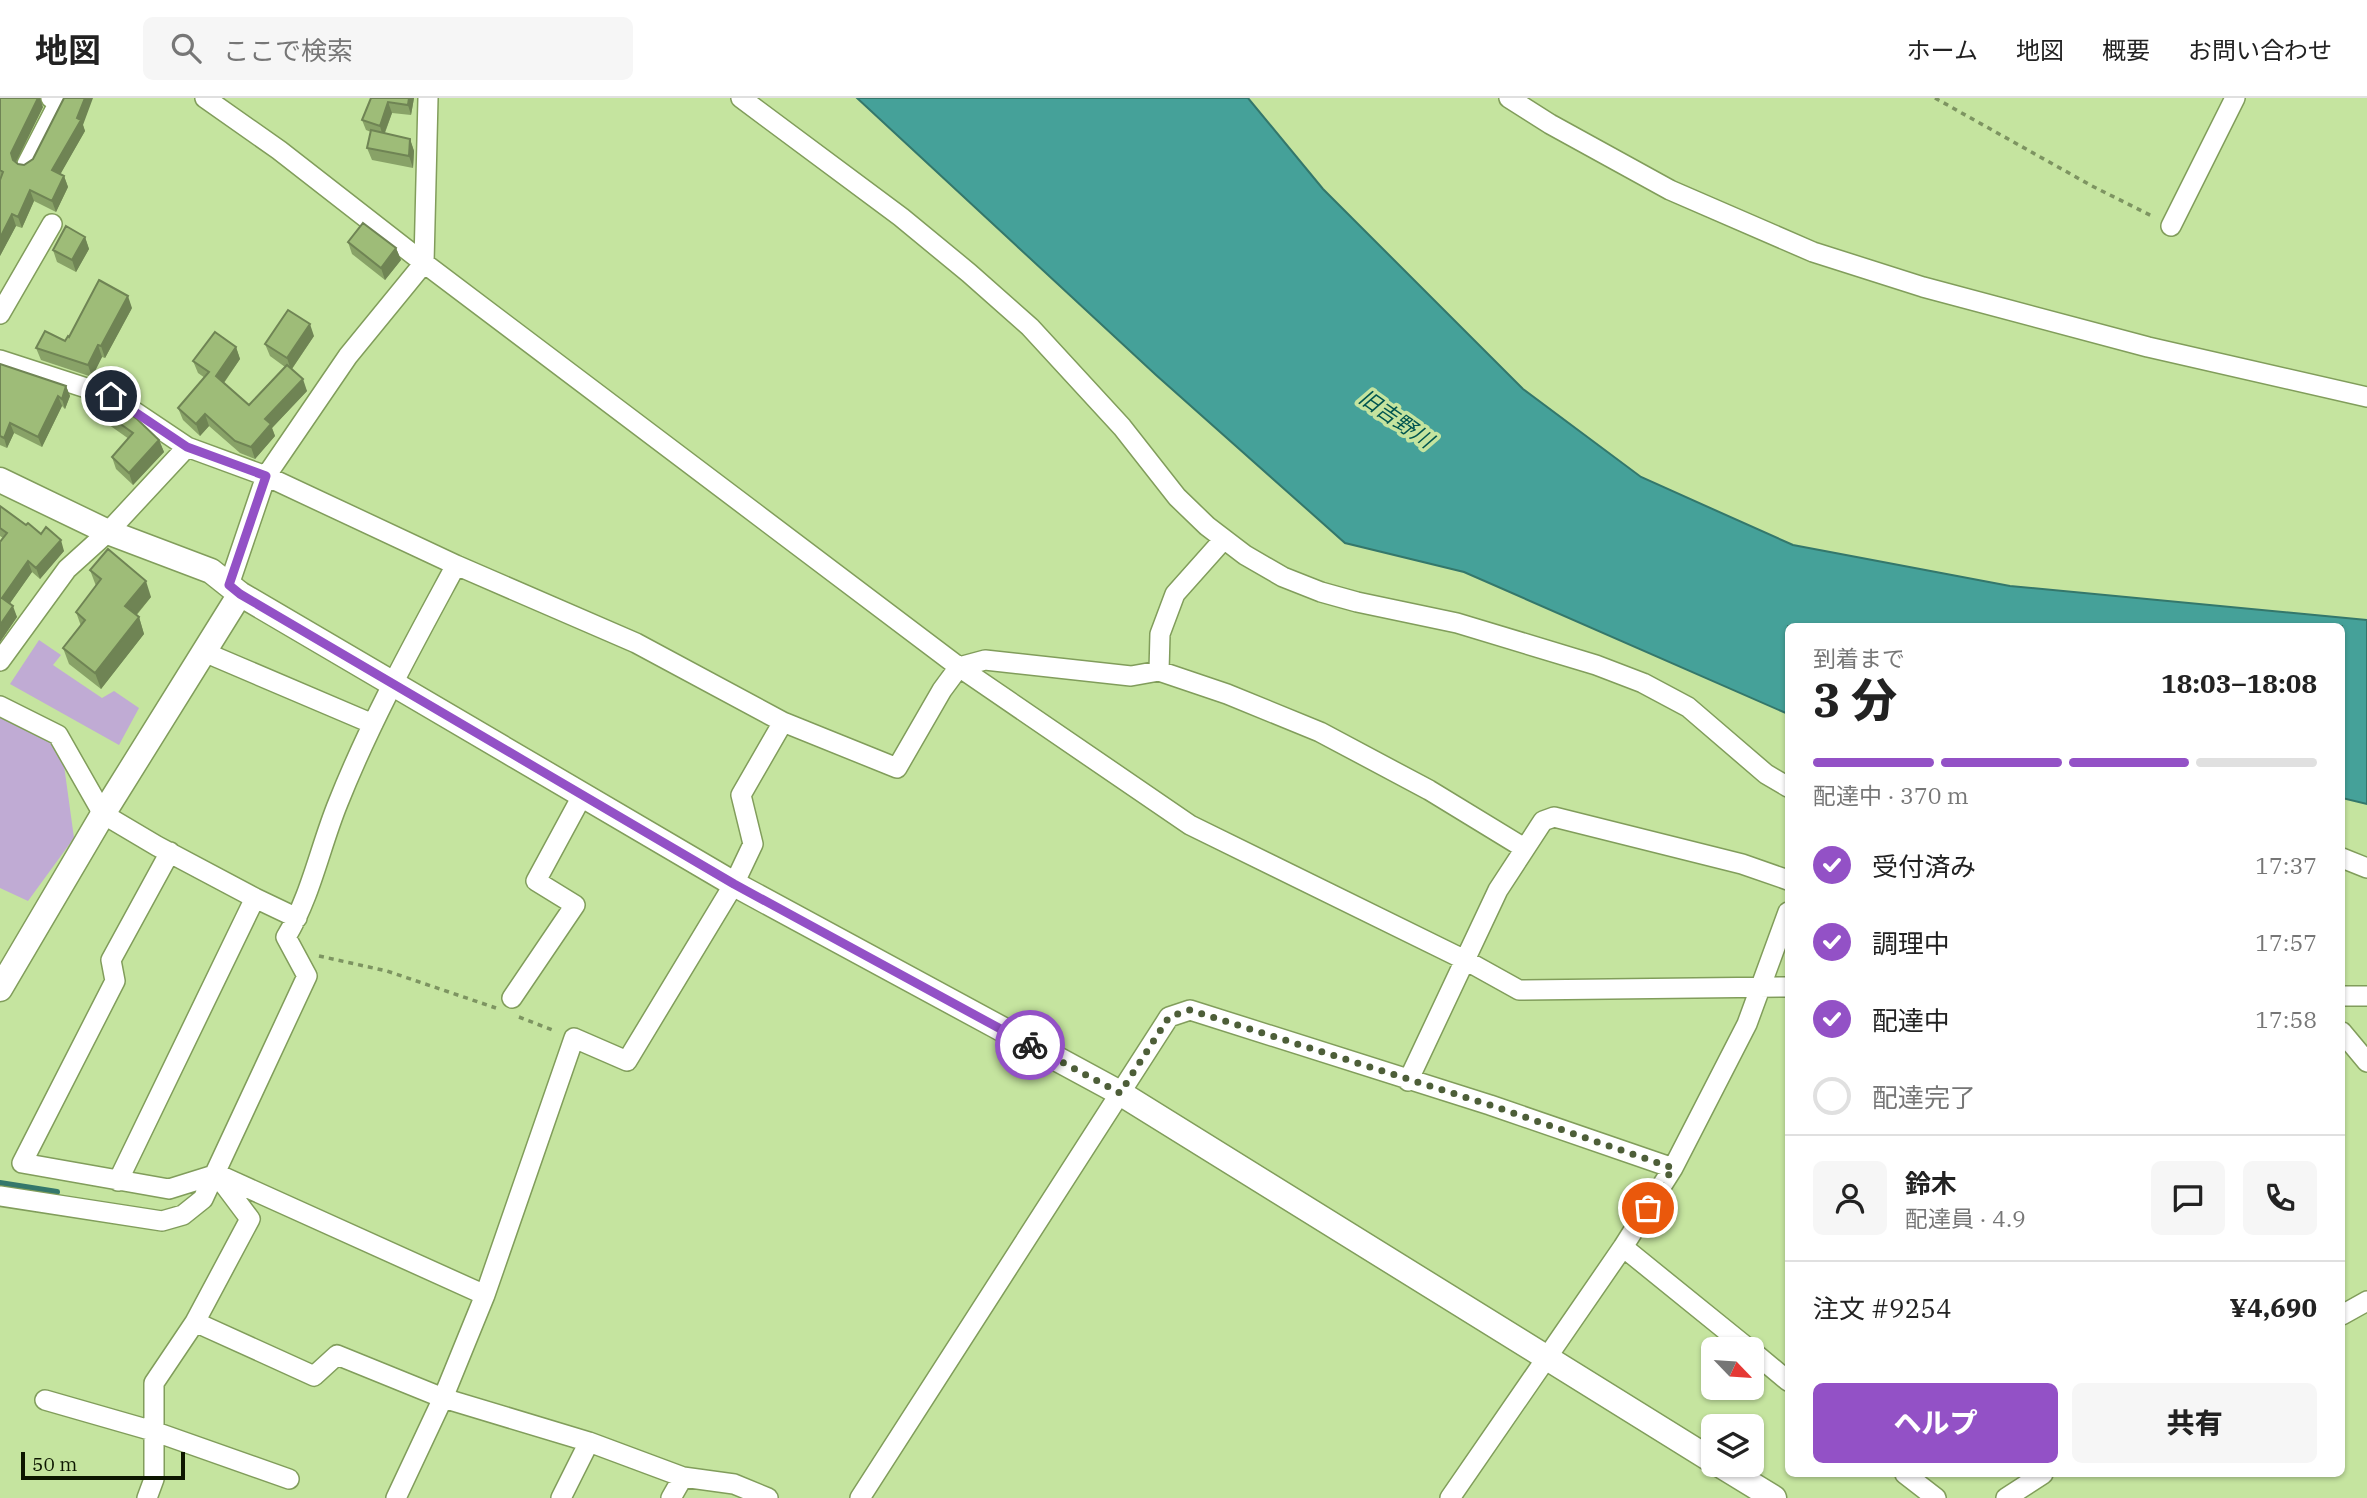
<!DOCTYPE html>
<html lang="ja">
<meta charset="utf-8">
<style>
body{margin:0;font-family:"IBM Plex Serif","Noto Sans JP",serif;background:#f6f6f6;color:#222;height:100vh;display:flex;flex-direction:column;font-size:26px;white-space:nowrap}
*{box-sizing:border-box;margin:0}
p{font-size:23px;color:#767676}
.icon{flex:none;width:38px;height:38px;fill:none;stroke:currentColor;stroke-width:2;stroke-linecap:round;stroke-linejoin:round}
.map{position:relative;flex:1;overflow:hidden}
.drawer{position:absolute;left:1785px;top:525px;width:560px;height:854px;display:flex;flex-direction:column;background:#fff;border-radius:10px;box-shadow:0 2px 5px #0004}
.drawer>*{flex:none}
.needle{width:46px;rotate:115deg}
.controls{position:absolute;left:1701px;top:1239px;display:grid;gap:14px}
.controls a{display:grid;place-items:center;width:63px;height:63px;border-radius:10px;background:#fff;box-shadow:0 2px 5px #0004;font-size:35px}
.scale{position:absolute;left:21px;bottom:18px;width:164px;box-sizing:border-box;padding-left:7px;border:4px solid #0d1600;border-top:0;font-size:19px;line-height:24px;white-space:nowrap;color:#0d1600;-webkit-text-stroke:5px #c5e49f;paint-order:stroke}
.pin{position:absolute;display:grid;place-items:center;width:60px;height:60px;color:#fff;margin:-30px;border:4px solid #fff;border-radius:50%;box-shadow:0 2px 7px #0007}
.courier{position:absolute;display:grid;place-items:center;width:70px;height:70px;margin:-35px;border:5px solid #9351c6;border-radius:50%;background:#fff;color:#222;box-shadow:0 2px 9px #0007}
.summary em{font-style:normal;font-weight:800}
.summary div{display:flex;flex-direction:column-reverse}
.summary{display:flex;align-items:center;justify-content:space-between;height:119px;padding:0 28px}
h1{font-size:46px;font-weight:800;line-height:52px}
.bar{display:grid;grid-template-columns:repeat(4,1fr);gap:10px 7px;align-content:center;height:84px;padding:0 28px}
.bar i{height:9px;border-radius:5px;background:#e0e0e0}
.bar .active{background:#9351c6}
.bar p{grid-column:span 4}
.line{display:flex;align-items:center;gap:18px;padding:0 28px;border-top:2px solid #e0e0e0}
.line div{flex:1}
.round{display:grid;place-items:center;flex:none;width:74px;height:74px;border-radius:10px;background:#f6f6f6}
ol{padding:0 28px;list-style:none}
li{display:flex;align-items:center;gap:21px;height:77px}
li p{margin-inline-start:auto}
li .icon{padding:7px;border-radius:50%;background:#9351c6;color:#fff;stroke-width:4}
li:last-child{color:#767676}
li i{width:38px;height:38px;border:4px solid #e0e0e0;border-radius:50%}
.action{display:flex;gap:14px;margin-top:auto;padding:14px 28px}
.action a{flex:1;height:80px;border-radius:10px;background:#9351c6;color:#fff;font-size:28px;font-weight:800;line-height:80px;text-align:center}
.action a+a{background:#f6f6f6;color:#222}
header{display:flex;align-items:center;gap:42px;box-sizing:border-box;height:98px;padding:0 35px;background:#fff;border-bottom:2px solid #e0e0e0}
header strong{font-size:33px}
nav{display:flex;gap:38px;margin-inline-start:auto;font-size:24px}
.search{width:490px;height:63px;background:#f6f6f6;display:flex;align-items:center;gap:18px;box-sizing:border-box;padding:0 24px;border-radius:10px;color:#767676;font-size:26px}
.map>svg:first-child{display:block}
.green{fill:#c0abd4}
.water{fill:#45a199;stroke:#34776b;stroke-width:2}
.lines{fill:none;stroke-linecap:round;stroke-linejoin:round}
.stream{stroke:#34776b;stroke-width:6}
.minor-casing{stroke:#819d5b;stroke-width:22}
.tertiary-casing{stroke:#819d5b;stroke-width:27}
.path{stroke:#7d9461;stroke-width:3.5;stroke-dasharray:5 5;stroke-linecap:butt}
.minor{stroke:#fff;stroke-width:19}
.tertiary{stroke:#fff;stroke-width:24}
.wall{fill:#88a267}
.shaded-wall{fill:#6f8454}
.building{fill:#9ebc78;stroke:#6f8454;stroke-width:2}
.done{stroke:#4d5e38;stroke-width:7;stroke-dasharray:0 12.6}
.route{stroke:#9351c6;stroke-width:9}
.labels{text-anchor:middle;stroke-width:7;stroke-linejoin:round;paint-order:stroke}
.water-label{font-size:21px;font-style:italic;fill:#005550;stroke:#c5e49f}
</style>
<header>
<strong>地図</strong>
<div class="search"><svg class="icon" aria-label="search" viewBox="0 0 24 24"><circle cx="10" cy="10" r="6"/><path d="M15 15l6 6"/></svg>ここで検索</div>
<nav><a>ホーム</a><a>地図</a><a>概要</a><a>お問い合わせ</a></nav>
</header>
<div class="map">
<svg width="2367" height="1400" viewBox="0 0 2367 1400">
<rect width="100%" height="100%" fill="#c5e49f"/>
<path class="green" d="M39 542 61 557 53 567 102 600 114 593 139 610 119 647 10 586Z
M0 618 48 642 63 660 74 740 28 803 0 790Z"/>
<path class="water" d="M857 0H1248L1323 91 1523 291 1641 379 1793 447 2010 488 2367 522V706L2342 700V528H1788V616L1464 474 1345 445 1156 277Z"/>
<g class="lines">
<path class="stream" d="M0 1085 57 1094"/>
<g class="minor-casing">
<path id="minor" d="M205 0 279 52 424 165 959 569 1190 727 1465 862 1519 892 1788 889
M741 0 901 119 969 175 1030 229 1122 329 1177 399 1207 428 1245 457 1283 479 1321 494 1357 504 1457 525 1596 567 1643 585 1688 609 1766 676 1788 689
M1509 0 1550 26 1670 92 1813 154 1923 189 2148 249 2367 299
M27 66 59 4 51 0
M2171 128 2235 0
M0 216 52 126
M0 262 111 298 187 349 266 378 456 467 636 545 783 624 897 670 942 592 959 569 985 562 1131 578 1159 573 1227 596 1320 634 1429 692 1524 750
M229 487 266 378 348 258 424 165 428 0
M204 554 373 626
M0 563 67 471 108 434 187 349
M1159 573 1160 536 1175 496 1224 441
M0 608 58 637 103 716 157 748 255 800 297 820
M170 754 111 862 115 883 22 1065 169 1091 217 1076 485 1197
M2342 760 2367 770
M2342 898H2367
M512 900 575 807 536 783 582 698
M2342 934 2367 964
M1408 983 1498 792 1543 723 1554 719 1742 766 1788 782
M118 1083 255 800
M0 1098 162 1123 183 1117 203 1101 307 878 286 839C311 798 320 749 338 705 371 622 414 545 456 467
M1623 1149 1749 1251
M2342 1217 2367 1203
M195 1224 314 1278 337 1257 443 1300 589 1344 683 1379 734 1386 768 1400
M1752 1253 1788 1283
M45 1302 153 1333 289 1381
M1905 1376 1936 1400
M147 1400 154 1381V1285L195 1224 250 1121 217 1077
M396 1400 443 1300 485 1197 574 940 627 963 734 786 753 746 741 697 783 624
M561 1400 589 1344
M671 1400 683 1379
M860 1400 1169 919 1190 912 1490 1007 1673 1070
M1450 1400 1623 1149 1673 1070 1747 926 1788 814
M2006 1400 2043 1376"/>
</g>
<g class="tertiary-casing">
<path id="tertiary" d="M0 382 108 434 211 473 240 496 734 786 1120 995 1713 1363
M0 891 103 716 240 496
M1720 1367 1774 1400"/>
</g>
<path class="path" d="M1935 0 2092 88 2154 119
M319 858 387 873 496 910
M519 919 555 933"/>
<use href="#minor" class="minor"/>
<use href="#tertiary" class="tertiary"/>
</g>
<path class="wall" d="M0 0 43 9 16 64 18 66 24 67 83 27 85 33 60 76 64 78 68 89 56 114 34 103 22 130 16 128 0 158Z
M371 0H414L411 17 392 15 385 35 410 41 414 53 413 70 372 62 367 50 371 34 366 32 362 22Z
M85 139 89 151 76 174 57 164 53 152Z
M348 144 396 150 401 162 385 182 352 156Z
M132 210 105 260 102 259 92 279 41 262 36 250 65 243 69 239Z
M314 238 292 271 307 293 272 330 275 338 255 361 240 355 209 328 200 338 183 322 178 310 205 280 198 275 193 263 236 249 240 261 224 285 249 307 285 269 270 258 265 246Z
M0 266 66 288 70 298 65 311 62 308 42 349 14 335 7 350 0 347Z
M91 305 159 342 164 354 133 387 116 371 112 359 129 341 95 317Z
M0 408 64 453 40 481 32 474 10 505 17 519 0 544V444L3 440 0 438Z
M90 472 151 499 136 518 139 519 144 536 101 591 69 566 63 550 81 528 76 514 96 488Z"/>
<path class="shaded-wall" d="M38 0H40L43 9 15 66 11 55Z
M85 0H93L83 27 85 33 56 84 52 72 77 20Z
M409 0H414L411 17 408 7Z
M388 4 392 15 383 39 380 28Z
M410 41 414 53 413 70 409 58Z
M64 78 68 89 56 114 52 103Z
M30 92 34 103 22 130 18 119Z
M12 116 16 128 0 158V140Z
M85 139 89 151 76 174 72 162Z
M396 150 401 162 385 182 381 170Z
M128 198 132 210 105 260 101 248Z
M310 226 314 238 291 272 287 260Z
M98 247 102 259 92 279 88 267Z
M236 249 240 261 220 290 216 278Z
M303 281 307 293 272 330 275 338 255 361 251 349 265 321Z
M66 288 70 298 65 311 62 301Z
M58 298 62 308 42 349 38 339Z
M205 316 209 328 200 338 196 326Z
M10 325 14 335 7 350 4 340Z
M159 342 164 354 133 387 129 375Z
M61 442 64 453 40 481 36 470Z
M28 463 32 474 6 511 2 500Z
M146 483 151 499 130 524 125 508Z
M13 508 17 519 0 544V527Z
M139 519 144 536 101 591 95 575Z"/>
<path class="building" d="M0 0H38L11 55 13 62 18 66 24 67 33 61 64 0H85L77 20 81 22 52 72 64 78 52 103 30 92 18 119 12 116 0 140V82L3 74 0 72Z
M371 0H409L408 7 388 4 380 28 362 22Z
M371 32 410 41 409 58 367 50Z
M363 125 396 150 381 170 348 144Z
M66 128 85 139 72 162 53 152Z
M99 182 128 198 101 248 98 247 88 267 36 250 45 233 65 243 68 238 69 239Z
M288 212 310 226 287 260 265 246Z
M215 234 236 249 216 278 249 307 287 267 303 281 265 321 271 326 251 349 235 343 205 316 196 326 178 310 209 274 193 263Z
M0 266 66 288 62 301 58 298 38 339 10 325 4 340 0 338Z
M97 296 101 297 137 321 159 342 129 375 112 359 133 335 91 305Z
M0 408 26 427 28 425 41 436 46 429 61 442 36 470 28 463 2 500 13 508 0 527V444L7 435 0 430Z
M108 451 146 483 125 508 139 519 95 575 63 550 85 522 76 514 101 481 90 472Z"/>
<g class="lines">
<path class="done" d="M1030 947 1120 995 1169 919 1190 912 1490 1007 1673 1070 1648 1110"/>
<path class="route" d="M111 298 187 349 266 378 229 487 240 496 734 786 1030 947"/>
</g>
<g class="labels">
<g class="water-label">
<text transform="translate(1396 321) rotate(35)" y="7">旧吉野川</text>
</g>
</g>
</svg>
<div class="controls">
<a><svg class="needle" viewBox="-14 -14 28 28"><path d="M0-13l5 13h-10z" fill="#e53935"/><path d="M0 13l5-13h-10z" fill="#767676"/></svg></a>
<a><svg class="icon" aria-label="layers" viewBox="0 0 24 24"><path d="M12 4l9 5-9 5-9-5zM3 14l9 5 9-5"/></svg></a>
</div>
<div class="scale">50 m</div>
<div class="pin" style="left:1648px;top:1110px;background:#ea580c"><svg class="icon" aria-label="bag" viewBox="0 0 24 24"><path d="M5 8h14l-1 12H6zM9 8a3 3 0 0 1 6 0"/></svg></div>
<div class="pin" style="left:111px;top:298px;background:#1f2937"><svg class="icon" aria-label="home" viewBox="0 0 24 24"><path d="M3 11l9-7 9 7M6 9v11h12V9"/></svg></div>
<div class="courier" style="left:1030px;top:947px"><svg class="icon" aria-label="bike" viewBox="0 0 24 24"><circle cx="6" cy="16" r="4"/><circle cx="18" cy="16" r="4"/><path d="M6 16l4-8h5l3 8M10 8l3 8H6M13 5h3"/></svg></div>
<section class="drawer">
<div class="summary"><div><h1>3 分</h1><p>到着まで</p></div><em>18:03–18:08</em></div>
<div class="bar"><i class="active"></i><i class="active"></i><i class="active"></i><i></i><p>配達中 · 370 m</p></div>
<ol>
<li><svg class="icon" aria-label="check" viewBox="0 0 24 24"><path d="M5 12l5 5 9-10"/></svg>受付済み<p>17:37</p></li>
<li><svg class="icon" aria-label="check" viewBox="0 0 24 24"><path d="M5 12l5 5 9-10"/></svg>調理中<p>17:57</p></li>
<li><svg class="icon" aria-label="check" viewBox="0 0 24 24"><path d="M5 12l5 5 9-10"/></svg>配達中<p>17:58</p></li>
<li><i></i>配達完了</li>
</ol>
<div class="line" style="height:126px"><a class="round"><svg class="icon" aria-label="person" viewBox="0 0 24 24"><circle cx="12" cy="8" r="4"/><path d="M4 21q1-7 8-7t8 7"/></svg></a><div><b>鈴木</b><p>配達員 · 4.9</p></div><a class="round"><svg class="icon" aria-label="chat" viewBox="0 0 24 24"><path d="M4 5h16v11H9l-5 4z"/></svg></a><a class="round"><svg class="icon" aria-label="phone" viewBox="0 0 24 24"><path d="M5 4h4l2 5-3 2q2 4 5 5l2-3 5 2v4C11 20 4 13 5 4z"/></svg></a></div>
<div class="line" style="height:91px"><div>注文 #9254</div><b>¥4,690</b></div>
<div class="action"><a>ヘルプ</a><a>共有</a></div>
</section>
</div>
